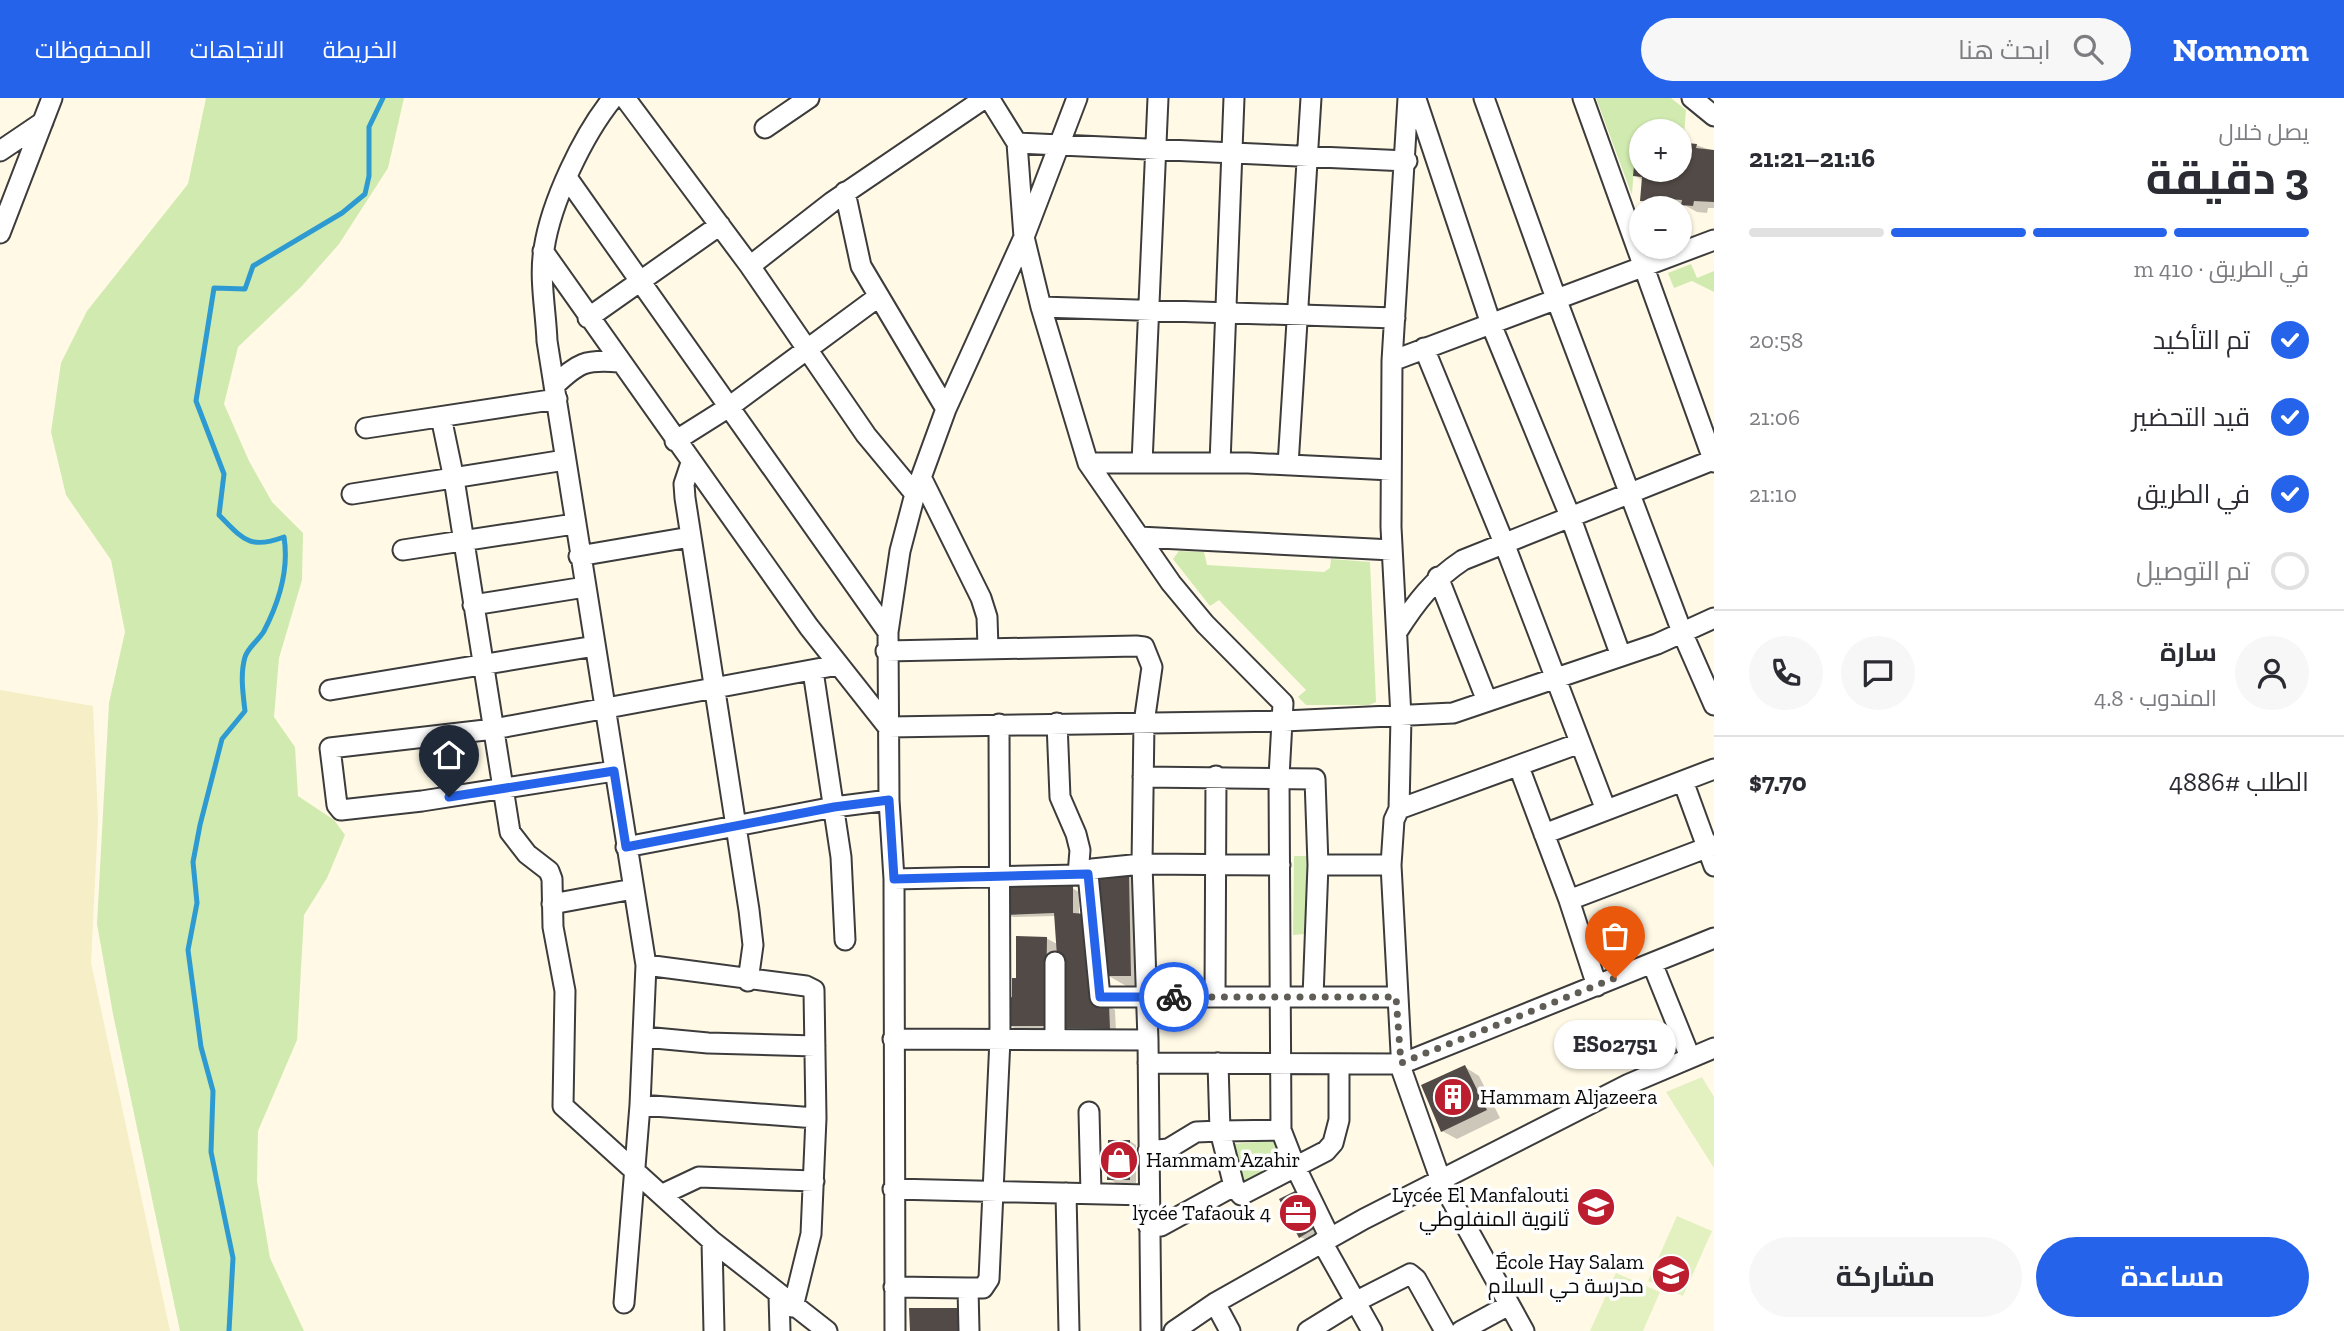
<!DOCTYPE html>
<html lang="ar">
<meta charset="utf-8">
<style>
body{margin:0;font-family:"Zilla Slab",Cairo,serif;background:#f7f7f7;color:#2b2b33;direction:rtl;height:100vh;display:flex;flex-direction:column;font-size:26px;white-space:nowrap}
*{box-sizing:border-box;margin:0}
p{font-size:23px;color:#7c7c81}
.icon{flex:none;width:38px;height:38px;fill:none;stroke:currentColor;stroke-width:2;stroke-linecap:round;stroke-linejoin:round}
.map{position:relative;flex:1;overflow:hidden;direction:ltr}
.side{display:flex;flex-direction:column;background:#fff;width:630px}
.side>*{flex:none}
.controls{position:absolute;left:1629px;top:21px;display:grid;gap:14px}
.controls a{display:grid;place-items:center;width:63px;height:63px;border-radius:50%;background:#fff;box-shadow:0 2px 5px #0004;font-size:35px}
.pin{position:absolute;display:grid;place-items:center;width:60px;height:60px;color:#fff;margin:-72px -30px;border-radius:50% 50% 50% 0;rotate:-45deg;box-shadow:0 0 7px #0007}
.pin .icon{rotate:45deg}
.courier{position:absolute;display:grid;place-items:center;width:70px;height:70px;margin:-35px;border:5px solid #2563eb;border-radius:50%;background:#fff;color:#222;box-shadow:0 2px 9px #0007}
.bubble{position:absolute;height:49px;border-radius:24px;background:#fff;box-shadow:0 2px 5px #0004;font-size:23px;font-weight:700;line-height:49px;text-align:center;direction:rtl}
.overview em{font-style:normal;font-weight:700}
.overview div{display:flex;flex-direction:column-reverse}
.overview{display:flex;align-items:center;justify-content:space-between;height:119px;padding:0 35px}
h1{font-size:46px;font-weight:700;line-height:52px}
.bar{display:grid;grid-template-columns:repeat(4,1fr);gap:10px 7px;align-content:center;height:84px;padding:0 35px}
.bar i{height:9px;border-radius:5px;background:#e1e1e2}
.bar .on{background:#2563eb}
.bar p{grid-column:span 4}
.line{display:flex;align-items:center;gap:18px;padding:0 35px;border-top:2px solid #e1e1e2}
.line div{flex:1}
.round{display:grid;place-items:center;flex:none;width:74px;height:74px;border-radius:37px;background:#f7f7f7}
ol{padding:0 35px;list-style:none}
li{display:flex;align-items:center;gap:21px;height:77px}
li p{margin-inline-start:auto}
li .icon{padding:7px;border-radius:50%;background:#2563eb;color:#fff;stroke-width:4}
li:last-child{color:#7c7c81}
li i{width:38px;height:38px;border:4px solid #e1e1e2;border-radius:50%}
.button{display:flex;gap:14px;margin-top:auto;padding:14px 35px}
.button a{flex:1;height:80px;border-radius:42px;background:#2563eb;color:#fff;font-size:28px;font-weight:700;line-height:80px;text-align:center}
.button a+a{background:#f7f7f7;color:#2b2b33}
header{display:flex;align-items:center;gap:42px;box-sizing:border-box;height:98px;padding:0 35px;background:#2563eb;color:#fff}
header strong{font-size:33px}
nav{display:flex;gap:38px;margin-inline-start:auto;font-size:24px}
.search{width:490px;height:63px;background:#f7f7f7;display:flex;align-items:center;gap:18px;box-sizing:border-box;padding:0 24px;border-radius:38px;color:#7c7c81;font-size:26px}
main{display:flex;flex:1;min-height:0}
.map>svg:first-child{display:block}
.farmland{fill:#f5eec6}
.green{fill:#d1eaaf}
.pitch{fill:#e3f1c1}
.shadow{fill:#0003}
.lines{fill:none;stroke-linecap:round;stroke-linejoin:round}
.stream{stroke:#2d9ad2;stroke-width:5}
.building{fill:#524a46}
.minor-casing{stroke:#3c3c3c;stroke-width:23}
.minor{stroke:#fff;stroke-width:19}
.done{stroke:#5f5d56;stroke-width:7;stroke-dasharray:0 12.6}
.route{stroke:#2563eb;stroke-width:9}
.labels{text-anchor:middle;stroke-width:7;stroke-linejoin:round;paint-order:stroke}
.poi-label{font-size:21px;fill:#090909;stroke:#fff;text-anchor:end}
</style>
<header>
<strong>Nomnom</strong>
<div class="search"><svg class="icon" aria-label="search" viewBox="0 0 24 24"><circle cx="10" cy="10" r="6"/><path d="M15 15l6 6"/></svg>ابحث هنا</div>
<nav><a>الخريطة</a><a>الاتجاهات</a><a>المحفوظات</a></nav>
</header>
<main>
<section class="side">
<div class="overview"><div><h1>3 دقيقة</h1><p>يصل خلال</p></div><em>21:16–21:21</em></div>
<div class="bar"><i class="on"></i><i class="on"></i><i class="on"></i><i></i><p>في الطريق · 410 m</p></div>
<ol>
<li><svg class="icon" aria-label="check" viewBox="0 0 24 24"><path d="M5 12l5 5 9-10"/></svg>تم التأكيد<p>20:58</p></li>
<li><svg class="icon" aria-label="check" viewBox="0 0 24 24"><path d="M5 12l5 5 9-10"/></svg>قيد التحضير<p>21:06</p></li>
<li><svg class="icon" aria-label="check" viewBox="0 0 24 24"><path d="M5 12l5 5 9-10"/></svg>في الطريق<p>21:10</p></li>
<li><i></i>تم التوصيل</li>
</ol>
<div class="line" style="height:126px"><a class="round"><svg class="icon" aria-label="person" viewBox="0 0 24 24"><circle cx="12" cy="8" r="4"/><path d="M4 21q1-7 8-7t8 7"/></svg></a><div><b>سارة</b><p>المندوب · 4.8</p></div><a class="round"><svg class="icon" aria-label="chat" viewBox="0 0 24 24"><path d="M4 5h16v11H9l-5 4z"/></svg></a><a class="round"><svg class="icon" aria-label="phone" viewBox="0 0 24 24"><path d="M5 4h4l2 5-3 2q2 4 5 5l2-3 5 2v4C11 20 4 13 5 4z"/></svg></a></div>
<div class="line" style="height:91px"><div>الطلب #4886</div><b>$7.70</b></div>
<div class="button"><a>مساعدة</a><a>مشاركة</a></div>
</section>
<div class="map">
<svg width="1714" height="1233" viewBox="0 0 1714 1233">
<rect width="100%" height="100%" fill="#fff9e6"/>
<path class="farmland" d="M0 592 93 608 98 722 91 865 170 1233H0Z"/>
<path class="green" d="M206 0H404L388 70 339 146 301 189 238 249 224 306 249 363 272 404 303 435 302 482 279 560 274 619 295 649 298 698 334 722 345 737 327 780 304 817 297 942 258 1033 257 1083 270 1160 304 1233H180L113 916 97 826 109 605 125 534 111 462 66 397 51 334 61 265 87 213 188 86Z
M1596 0H1671L1686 12 1683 49H1680V33H1642L1641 67H1634L1632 97Z
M1691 166 1697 180 1714 173V194L1692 183 1674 190 1668 175Z
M1179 453 1204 454 1207 467 1324 474 1330 470 1331 461 1370 464 1376 604 1369 607H1306L1298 599 1306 592 1219 502 1210 508 1173 461Z
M1294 758H1315L1316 835 1293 837Z
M1280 1042 1286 1066 1242 1090 1221 1047Z"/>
<path class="pitch" d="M1702 979 1714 999V1070L1666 994Z
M1677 1118 1712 1133 1683 1198 1648 1183Z
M1616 1175 1660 1194 1643 1233H1590Z"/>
<path class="shadow" d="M1696 47 1714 53V110H1708L1707 115 1697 114 1686 108H1682V113L1656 110 1642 102 1643 82 1635 77 1642 72H1680V51Z
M1129 778 1150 791 1152 889H1128L1107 877Z
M1072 790 1079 794V817L1109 908 1115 912 1116 934 1030 939 1009 927 1018 882 1046 840 1059 847 1056 818 1013 819 1006 816Z
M1465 969 1479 978 1500 1020 1457 1041 1442 1033Z
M1130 1043 1136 1047V1085H1116L1109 1081Z
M1281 1102 1323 1133 1307 1142 1300 1139Z"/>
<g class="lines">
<path class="stream" d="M229 1233 233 1160 211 1054 213 993 201 949 188 852 197 805 193 764 200 727 222 641 245 613C243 596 240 576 245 559 248 549 259 542 264 533 279 504 289 470 284 439 249 452 243 441 219 417L224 376 196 303 214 190 245 191 253 168 342 115 365 96 369 78V29L383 0"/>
</g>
<path class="building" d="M1687 45 1697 46 1696 50 1714 52V104L1694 103 1693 108 1681 107 1682 102 1668 101V105L1640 103 1642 79 1633 78 1634 67H1642V72H1680V49L1687 50Z
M1129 776 1131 878H1105L1095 778Z
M1073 788V815L1086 816 1092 906H1109L1110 931 1062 930 1054 815 1004 817V789Z
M1016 838 1047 839 1046 901 1052 928H1007V900L1012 899V880H1016Z
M1465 967 1487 1012 1441 1034 1421 987Z
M1108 1042H1130V1082H1107Z
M1297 1092 1317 1129 1299 1140 1279 1101Z
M909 1210H965V1233H910Z"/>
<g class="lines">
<g class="minor-casing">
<path id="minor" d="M613 0C583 37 551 104 544 151 539 180 546 214 547 243L646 867 640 1007 624 1205
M625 0 750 168 866 337 915 396
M989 0 1017 45 1407 63
M1408 0 1392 263 1391 429 1401 619 1399 711 1394 722 1391 767 1402 973 1441 1083 1524 1233
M1484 0 1557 203 1682 534 1714 607
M1583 0 1714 364
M1692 0 1714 18
M1417 4 1491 226 1570 418 1621 558
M765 30 809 0
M1017 45 1024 139 1041 209 1088 365 1171 485 1205 526 1283 605 1279 679 1281 1032 1295 1068 1330 1140
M0 53 43 24
M568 81 888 534
M845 94 861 168 946 311
M0 135 52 0
M543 153 809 529 888 629 1284 623 1453 615 1657 546 1714 520
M750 168 832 104 985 0
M1041 209 1395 220
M588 220 720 127
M1424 250 1504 445 1606 712
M1392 263 1714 142
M554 288C578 265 585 261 619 264
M441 319 454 381 510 734 527 756 549 773 552 781 553 829 565 893 563 1008 712 1143 827 1233
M366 330 557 301
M675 343 729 309 878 199
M691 365 684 386 685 400 749 812 753 847 748 883
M1088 365H1248L1391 372
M1142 365 1158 0
M1220 365 1234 0
M1288 367 1311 0
M922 381 981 500 987 519 988 550
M352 396 565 362
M1139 439 1392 452
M403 452 574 426
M579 458 690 439
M1438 479 1487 603
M473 507 585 489
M1397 534C1416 504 1433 482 1463 462L1713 362
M886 553 1136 548 1144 549 1152 569 1144 625 1142 766 1148 942 1151 1233
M813 573 841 759 845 842
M330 592 595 548
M1057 625 1060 699 1076 736 1080 752 1078 777
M1519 669 1569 802 1597 888
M614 673 422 703 341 712 337 707 330 650 494 631 838 567
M1143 679 1315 681 1318 767 1313 899
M1683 683 1714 768
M1399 711 1580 645
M1544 736 1714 671
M626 749 834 709 889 702
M1318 767H1391
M1088 776 1100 899H1396
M894 781 1078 777 1088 776 1092 771 1142 766 1280 767
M1569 802 1714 747
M552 806 633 791
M1652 865 1690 959
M646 867 806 888 814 892 816 1020 811 1136 793 1209
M1215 899 1216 678
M644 939 708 945 815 948
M893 941 1148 942
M1055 941V864
M1148 965 1401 966 1714 840
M640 1007 816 1020
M1089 1014 1091 1095
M1148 1053 1168 1051 1196 1034 1220 1033 1218 965
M1234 1088 1220 1033 1281 1032
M893 1091 1148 1097
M1066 1095 1069 1233
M663 1096 699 1079 814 1083
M1149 1129 1161 1128 1234 1088 1241 1097 1326 1053 1333 1045 1339 1022V966
M712 1143 714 1233
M1322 1144 1372 1233
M894 1189 968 1190
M779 1198 780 1233
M1215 1205 1230 1233
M895 1233 894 781 889 702 888 534 900 453 915 396 946 311 1024 139 1077 0
M969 1233 968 1190H983L989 1181 1000 941 999 626
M1174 1233 1215 1205 1364 1121 1629 986 1714 950
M1308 1233 1355 1204 1410 1176 1416 1181 1445 1233
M1461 1233 1509 1207"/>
</g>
<use href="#minor" class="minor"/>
</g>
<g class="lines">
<path class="done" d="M1174 899H1396L1401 965 1615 880"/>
<path class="route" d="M449 699 614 673 626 749 834 709 889 702 894 781 1088 776 1100 899H1174"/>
</g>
<defs>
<g id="building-disc" transform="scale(2.0125)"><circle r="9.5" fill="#bd1e2f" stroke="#fff"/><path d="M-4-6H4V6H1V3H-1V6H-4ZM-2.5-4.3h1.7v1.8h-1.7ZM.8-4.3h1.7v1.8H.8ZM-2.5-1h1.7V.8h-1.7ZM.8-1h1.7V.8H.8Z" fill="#fff"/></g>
<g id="shop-disc" transform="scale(2.0125)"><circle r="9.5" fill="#bd1e2f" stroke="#fff"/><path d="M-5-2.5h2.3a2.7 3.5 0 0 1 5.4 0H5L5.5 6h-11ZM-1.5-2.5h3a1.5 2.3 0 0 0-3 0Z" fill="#fff"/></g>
<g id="school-disc" transform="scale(2.0125)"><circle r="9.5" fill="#bd1e2f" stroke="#fff"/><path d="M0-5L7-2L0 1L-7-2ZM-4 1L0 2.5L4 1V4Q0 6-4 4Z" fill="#fff"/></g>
<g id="office-disc" transform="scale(2.0125)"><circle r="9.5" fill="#bd1e2f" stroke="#fff"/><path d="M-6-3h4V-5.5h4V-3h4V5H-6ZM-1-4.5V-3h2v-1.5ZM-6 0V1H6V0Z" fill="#fff"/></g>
</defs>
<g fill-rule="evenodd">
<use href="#building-disc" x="1453" y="999"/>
<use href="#shop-disc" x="1119" y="1062"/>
<use href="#school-disc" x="1596" y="1109"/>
<use href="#office-disc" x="1298" y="1115"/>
<use href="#school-disc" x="1671" y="1176"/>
</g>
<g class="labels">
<g class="poi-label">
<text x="1480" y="1006" text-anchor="start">Hammam Aljazeera</text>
<text x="1146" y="1069" text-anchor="start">Hammam Azahir</text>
<text x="1569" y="1104">Lycée El Manfalouti<tspan x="1569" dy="24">ثانوية المنفلوطي</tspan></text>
<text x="1271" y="1122">lycée Tafaouk 4</text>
<text x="1644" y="1171">École Hay Salam<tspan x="1644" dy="24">مدرسة حي السلام</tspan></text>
</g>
</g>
</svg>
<div class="controls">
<a>+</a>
<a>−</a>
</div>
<div class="pin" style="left:1615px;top:880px;background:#ea580c"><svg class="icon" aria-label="bag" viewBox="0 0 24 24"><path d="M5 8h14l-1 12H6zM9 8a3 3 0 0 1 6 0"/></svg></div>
<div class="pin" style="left:449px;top:699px;background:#1f2937"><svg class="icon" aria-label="home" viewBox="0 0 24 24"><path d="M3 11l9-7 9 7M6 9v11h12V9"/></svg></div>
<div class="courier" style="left:1174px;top:899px"><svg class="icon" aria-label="bike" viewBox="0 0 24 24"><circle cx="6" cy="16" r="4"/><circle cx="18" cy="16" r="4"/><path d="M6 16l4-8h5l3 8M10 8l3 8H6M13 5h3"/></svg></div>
<div class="bubble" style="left:1554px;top:922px;width:122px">ES02751</div>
</div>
</main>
